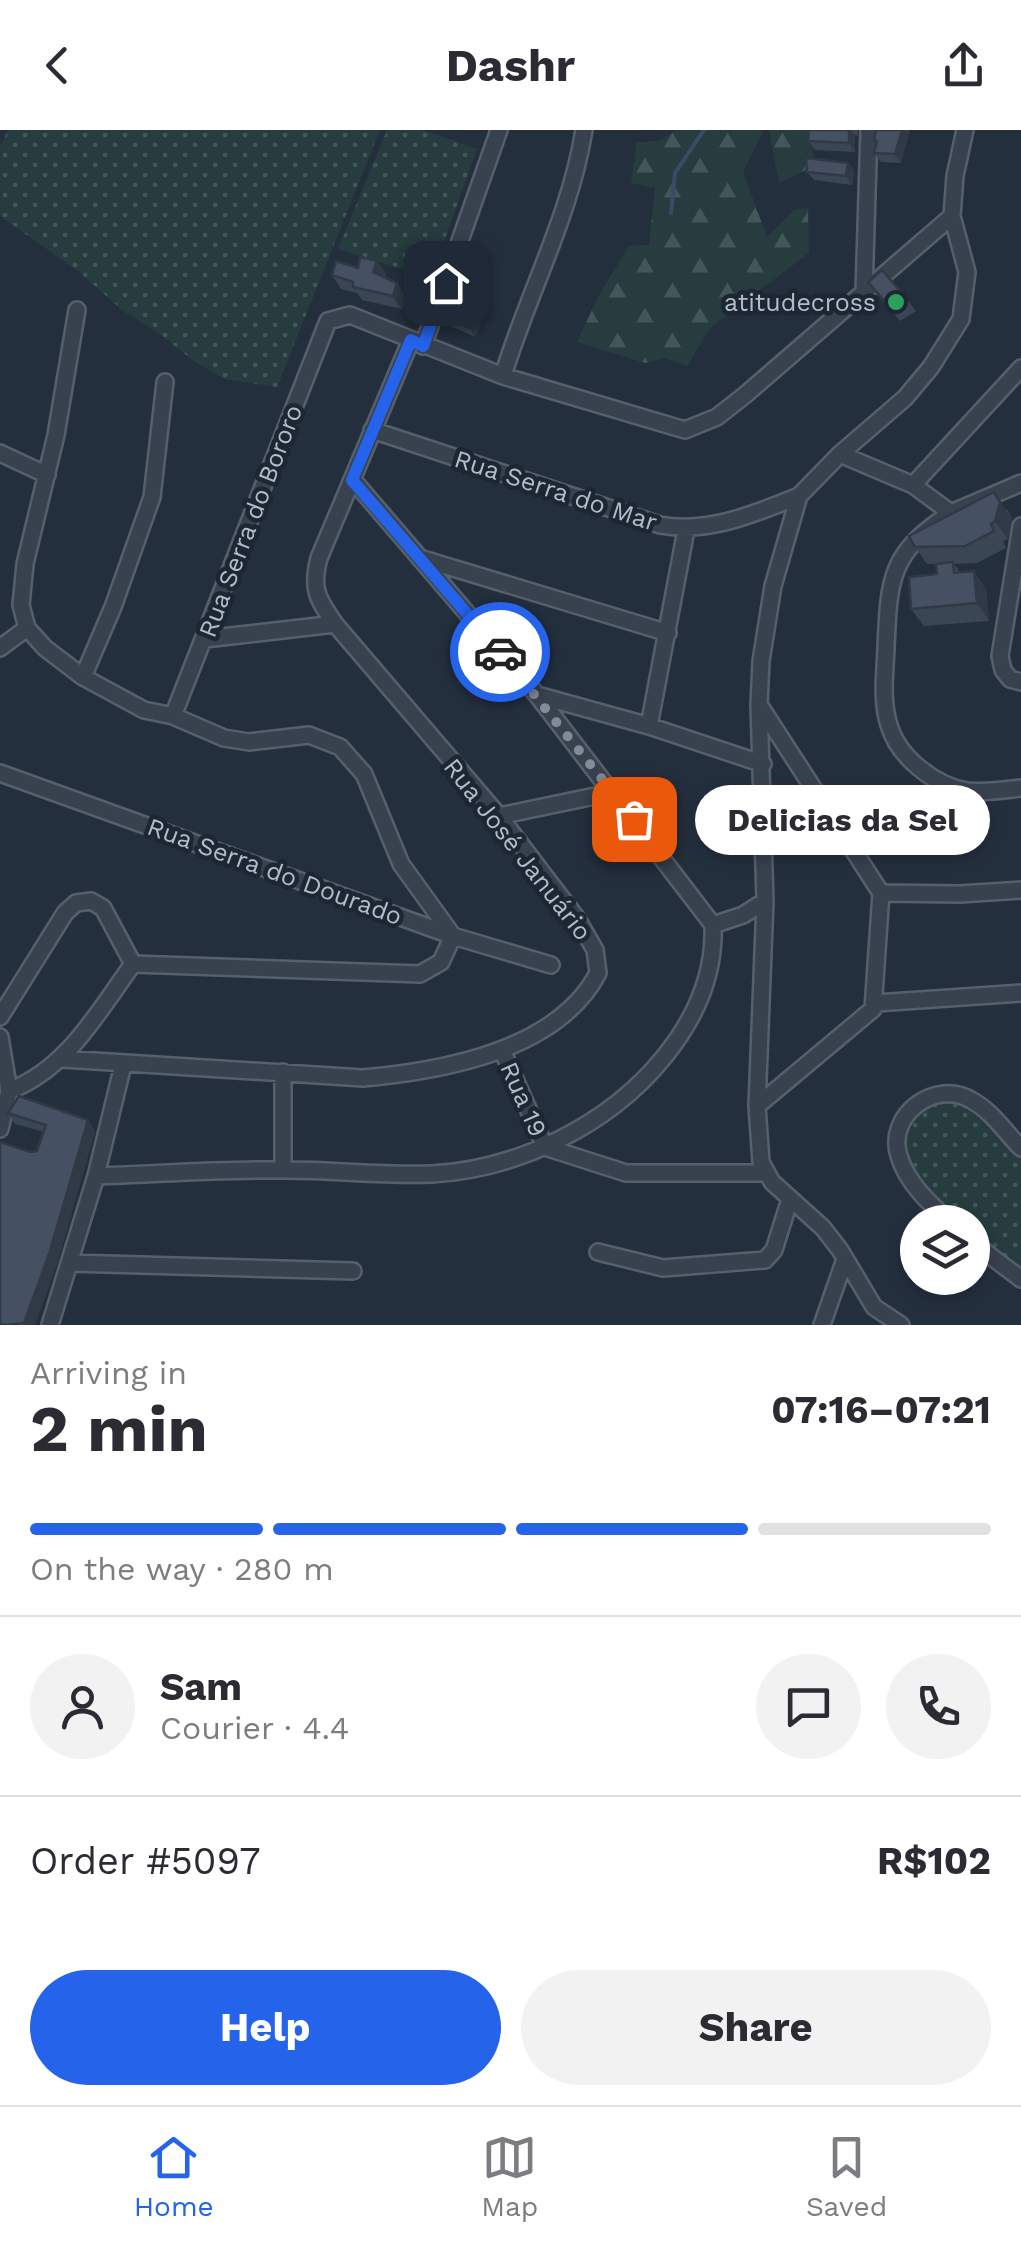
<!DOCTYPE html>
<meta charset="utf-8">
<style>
body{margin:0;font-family:"Work Sans",sans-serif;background:#f2f2f3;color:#2b2b33;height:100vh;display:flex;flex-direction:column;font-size:38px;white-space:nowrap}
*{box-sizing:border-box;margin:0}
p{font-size:32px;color:#7c7c81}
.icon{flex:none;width:55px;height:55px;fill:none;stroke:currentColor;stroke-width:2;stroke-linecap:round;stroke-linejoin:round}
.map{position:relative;height:1195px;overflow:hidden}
.side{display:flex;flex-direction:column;background:#fff;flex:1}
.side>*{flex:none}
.fabs{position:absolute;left:900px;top:1075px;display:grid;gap:20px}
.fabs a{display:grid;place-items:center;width:90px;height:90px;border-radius:50%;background:#fff;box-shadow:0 5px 15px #0003;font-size:50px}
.pin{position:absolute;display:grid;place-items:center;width:85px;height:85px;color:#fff;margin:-42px;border-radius:20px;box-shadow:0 5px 15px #0006}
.courier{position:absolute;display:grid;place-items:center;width:100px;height:100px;margin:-50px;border:8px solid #2563eb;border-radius:50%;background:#fff;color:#222;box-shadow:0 2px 12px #0007}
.bubble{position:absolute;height:70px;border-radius:35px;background:#fff;box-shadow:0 5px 15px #0003;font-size:32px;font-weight:700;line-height:70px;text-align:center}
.headline em{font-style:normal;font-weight:700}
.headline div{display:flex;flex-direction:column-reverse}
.headline{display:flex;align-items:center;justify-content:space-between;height:170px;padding:0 30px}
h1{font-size:65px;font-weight:700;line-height:75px}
.bar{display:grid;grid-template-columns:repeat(4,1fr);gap:15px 10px;align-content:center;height:120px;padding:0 30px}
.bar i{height:12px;border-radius:8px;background:#e1e1e2}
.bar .current{background:#2563eb}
.bar p{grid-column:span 4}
.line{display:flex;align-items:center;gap:25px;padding:0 30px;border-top:2px solid #e1e1e2}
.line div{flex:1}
.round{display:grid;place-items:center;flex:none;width:105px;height:105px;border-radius:52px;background:#f2f2f3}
.cta{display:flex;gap:20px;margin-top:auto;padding:20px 30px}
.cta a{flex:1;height:115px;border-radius:60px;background:#2563eb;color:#fff;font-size:40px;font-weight:700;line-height:115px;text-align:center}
.cta a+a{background:#f2f2f3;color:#2b2b33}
header{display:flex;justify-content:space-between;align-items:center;height:130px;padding:0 30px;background:#fff;font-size:45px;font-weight:700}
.tabs{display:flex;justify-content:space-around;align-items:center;height:140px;border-top:2px solid #e1e1e2;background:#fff;font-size:28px;color:#7c7c81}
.tabs a{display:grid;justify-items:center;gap:5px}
.tabs .current{color:#2563eb}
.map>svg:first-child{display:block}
.green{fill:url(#green-dots)}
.forest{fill:url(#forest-firs)}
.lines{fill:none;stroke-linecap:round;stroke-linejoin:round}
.stream{stroke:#394c67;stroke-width:4}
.minor-casing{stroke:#565f6c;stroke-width:20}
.minor{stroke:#38414e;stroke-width:15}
.wall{fill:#3b4654}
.shaded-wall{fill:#303945}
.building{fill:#455162;stroke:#303945;stroke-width:2.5}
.done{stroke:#828b98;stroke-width:10;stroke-dasharray:0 18}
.route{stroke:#2563eb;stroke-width:12}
.leisure-dot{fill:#2e9e5b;stroke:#1d2633;stroke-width:4}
.labels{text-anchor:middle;stroke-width:9;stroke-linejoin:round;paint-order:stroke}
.poi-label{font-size:25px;fill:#b4bcc9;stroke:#1d2633;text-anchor:end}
.street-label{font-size:25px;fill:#b4bcc9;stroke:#1d2633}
</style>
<header><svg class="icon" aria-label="back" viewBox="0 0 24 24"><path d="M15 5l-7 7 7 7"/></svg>Dashr<svg class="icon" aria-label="share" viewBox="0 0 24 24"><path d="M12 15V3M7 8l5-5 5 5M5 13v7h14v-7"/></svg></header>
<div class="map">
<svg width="1021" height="1195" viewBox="0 0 1021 1195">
<defs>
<pattern id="green-dots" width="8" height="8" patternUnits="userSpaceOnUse" patternTransform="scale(2.5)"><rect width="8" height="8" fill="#263c3f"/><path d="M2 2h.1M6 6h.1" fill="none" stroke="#435659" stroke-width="1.8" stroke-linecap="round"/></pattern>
<pattern id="forest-firs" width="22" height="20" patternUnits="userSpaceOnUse" patternTransform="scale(2.5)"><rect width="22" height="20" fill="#263c3f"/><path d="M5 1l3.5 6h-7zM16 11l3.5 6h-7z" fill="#435659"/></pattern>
</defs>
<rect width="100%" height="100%" fill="#242f3e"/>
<path class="green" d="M8 0H380L277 257 225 249 195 232 161 205 122 180 78 141 0 86V17Z
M387 0H423L477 19 431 148 338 119Z
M941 971C978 972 995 1007 1021 1030V1141L973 1107 972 1092H956C946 1084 934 1076 926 1066 896 1032 893 988 941 971Z"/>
<path class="forest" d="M676 0H764L743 42 767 107 794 80 808 78 809 123 710 198 687 236 665 228 645 233 577 212 599 165 629 116 649 115 655 58 631 53 637 13 661 10Z
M769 0H814L812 37 779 53Z"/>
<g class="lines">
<path class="stream" d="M671 83 675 43 704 0"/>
<g class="minor-casing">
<path id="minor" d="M864 162 869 0
M77 180 56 305 25 434 21 475 27 498 45 518 83 547 144 580 173 586 224 608 249 612 309 605 340 617 364 644 401 734 453 806
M423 216 499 0
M503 246C528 163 570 87 584 0
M372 300 660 395C708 404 754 384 799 366
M0 323 47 345
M840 324 913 355 951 383 1021 353
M913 355 1021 238
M951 383C889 423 889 449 886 518 885 544 881 570 889 595 898 627 935 656 967 661 984 663 1004 660 1021 658
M1021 396 1000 526 1003 540 1010 549 1021 552
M423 429 668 503
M205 509 335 494
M0 518 27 498
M83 547 113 477 152 367 165 252
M537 565 649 596 763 634
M173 586 328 191 350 185 503 246 685 300 717 287 745 265 952 86
M649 596 686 400
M0 643 453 806 551 835
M499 686 614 662
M881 763 960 764 1021 760
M713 795 743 785 765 771
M133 834 420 844 441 832 453 806
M876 873 1021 863
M0 887 65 783 76 773 91 771 103 778 133 834
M0 907 9 961 0 999
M502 920 545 1017
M63 929 363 948C442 941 557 921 598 843L595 820 576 787 499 686 335 494C317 468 311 459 319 428L411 210
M283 942V1040
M9 961C68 938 97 883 133 834
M757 976 873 879 881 763 760 576
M545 1017 626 1043H766
M96 1046C159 1044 223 1039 287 1040 335 1040 384 1046 432 1044 519 1039 609 995 664 927 695 889 715 845 713 795L537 565 353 350
M950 1092C930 1074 907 1053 899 1026 886 985 935 949 971 970 992 981 1005 1002 1021 1018
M972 1112 1021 1149
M598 1122 663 1138 765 1130 774 1120 790 1069
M70 1133 353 1141
M50 1195 96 1046 123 935
M822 1195 845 1129
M901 1195 874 1177 840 1120 823 1098 772 1052 761 1032 757 976 765 771 759 575 761 531 773 456 799 366 840 324 905 268 931 237 961 189 967 142 952 86 955 46 965 0"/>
</g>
<use href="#minor" class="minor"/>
</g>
<path class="wall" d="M809 0H858V6L855 5V22L815 20 808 11Z
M876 0H909L901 33 881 32 874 23 876 15 874 11Z
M848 33 854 41 852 55 814 50 807 42Z
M377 131 386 144 385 148 406 166 402 179 362 170 357 163 341 159 332 145Z
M868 152 906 168 916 181 900 191 878 165Z
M438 184 481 192 475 207 444 193Z
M1007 379 1012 390 1008 409 1003 411 1006 418 977 433 954 434 960 442 986 459 989 491 924 496 911 479 937 444 936 434H927L915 417Z
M8 983 95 1001 57 1134 35 1195H0V1012L30 1022 37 1021 44 1002 15 994Z"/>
<path class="shaded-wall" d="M849 0H851L855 5V22L849 13Z
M902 0 910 1 901 33 895 24Z
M848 33 854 41 852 55 846 46Z
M377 131 386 144 382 156 373 142Z
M397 153 406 166 402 179 393 166Z
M475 183 481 192 475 207 469 198Z
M994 362 1012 390 1008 409 995 391Z
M974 441 986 459 989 491 977 473Z
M88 990 95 1001 57 1134 35 1195H25L24 1193Z"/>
<path class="building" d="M809 0H849V13L808 11Z
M876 0H902L895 24 874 23 877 11H874Z
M806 28 848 33 846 46 807 42Z
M360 127 377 131 373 142 397 153 393 166 353 157V152L332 145 336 131 358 138Z
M882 140 906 168 891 178 868 152Z
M443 172 475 183 469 198 438 184Z
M994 362 1000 372 995 391 991 394 994 401 965 416 915 417 909 406Z
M953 432 954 443 974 441 977 473 911 479 909 447 937 444 936 434Z
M19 966 88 990 49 1124 24 1193 7 1195 0 1194V1012L30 1022 37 1021 46 995 8 983Z"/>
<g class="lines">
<path class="done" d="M500 522 634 689"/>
<path class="route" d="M446 153 423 216 411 210 352 350 500 522"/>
</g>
<circle class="leisure-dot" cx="896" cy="172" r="10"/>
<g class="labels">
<g class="poi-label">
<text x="876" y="181">atitudecross</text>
</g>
<g class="street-label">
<text transform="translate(556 360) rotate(18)" y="9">Rua Serra do Mar</text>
<text transform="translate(250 391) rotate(-69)" y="9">Rua Serra do Bororo</text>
<text transform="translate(518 719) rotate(52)" y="9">Rua José Januário</text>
<text transform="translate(275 741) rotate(20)" y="9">Rua Serra do Dourado</text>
<text transform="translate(524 969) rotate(66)" y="9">Rua 19</text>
</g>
</g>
</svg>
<div class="fabs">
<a><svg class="icon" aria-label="layers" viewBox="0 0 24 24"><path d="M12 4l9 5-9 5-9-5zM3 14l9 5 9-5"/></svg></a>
</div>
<div class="pin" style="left:634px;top:689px;background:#ea580c"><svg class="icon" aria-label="bag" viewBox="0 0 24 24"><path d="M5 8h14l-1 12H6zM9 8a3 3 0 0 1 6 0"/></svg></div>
<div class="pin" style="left:446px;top:153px;background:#1f2937"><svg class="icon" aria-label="home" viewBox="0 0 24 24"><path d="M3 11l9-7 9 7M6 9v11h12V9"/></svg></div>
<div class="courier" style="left:500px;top:522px"><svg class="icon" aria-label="car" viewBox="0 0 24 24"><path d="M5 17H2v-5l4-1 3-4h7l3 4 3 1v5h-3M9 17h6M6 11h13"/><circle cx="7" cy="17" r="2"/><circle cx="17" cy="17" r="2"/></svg></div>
<div class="bubble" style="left:695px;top:655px;width:295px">Delicias da Sel</div>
</div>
<section class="side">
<div class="headline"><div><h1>2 min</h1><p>Arriving in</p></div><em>07:16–07:21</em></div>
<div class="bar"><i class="current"></i><i class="current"></i><i class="current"></i><i></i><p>On the way · 280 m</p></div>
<div class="line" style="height:180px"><a class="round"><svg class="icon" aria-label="person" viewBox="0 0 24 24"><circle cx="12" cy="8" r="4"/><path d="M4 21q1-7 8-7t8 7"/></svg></a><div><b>Sam</b><p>Courier · 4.4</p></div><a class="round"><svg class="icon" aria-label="chat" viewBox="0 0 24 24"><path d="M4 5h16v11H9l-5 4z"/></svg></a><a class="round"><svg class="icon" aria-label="phone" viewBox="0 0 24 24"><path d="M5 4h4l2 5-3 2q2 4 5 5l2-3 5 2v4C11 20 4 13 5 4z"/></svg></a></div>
<div class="line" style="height:130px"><div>Order #5097</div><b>R$102</b></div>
<div class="cta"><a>Help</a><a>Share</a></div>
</section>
<nav class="tabs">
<a class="current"><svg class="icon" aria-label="home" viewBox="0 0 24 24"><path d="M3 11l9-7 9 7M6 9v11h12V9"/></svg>Home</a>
<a><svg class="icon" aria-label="map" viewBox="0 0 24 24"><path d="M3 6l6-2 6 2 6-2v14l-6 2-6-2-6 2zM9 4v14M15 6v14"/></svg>Map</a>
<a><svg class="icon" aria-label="saved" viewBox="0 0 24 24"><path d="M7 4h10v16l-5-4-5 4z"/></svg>Saved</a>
</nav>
